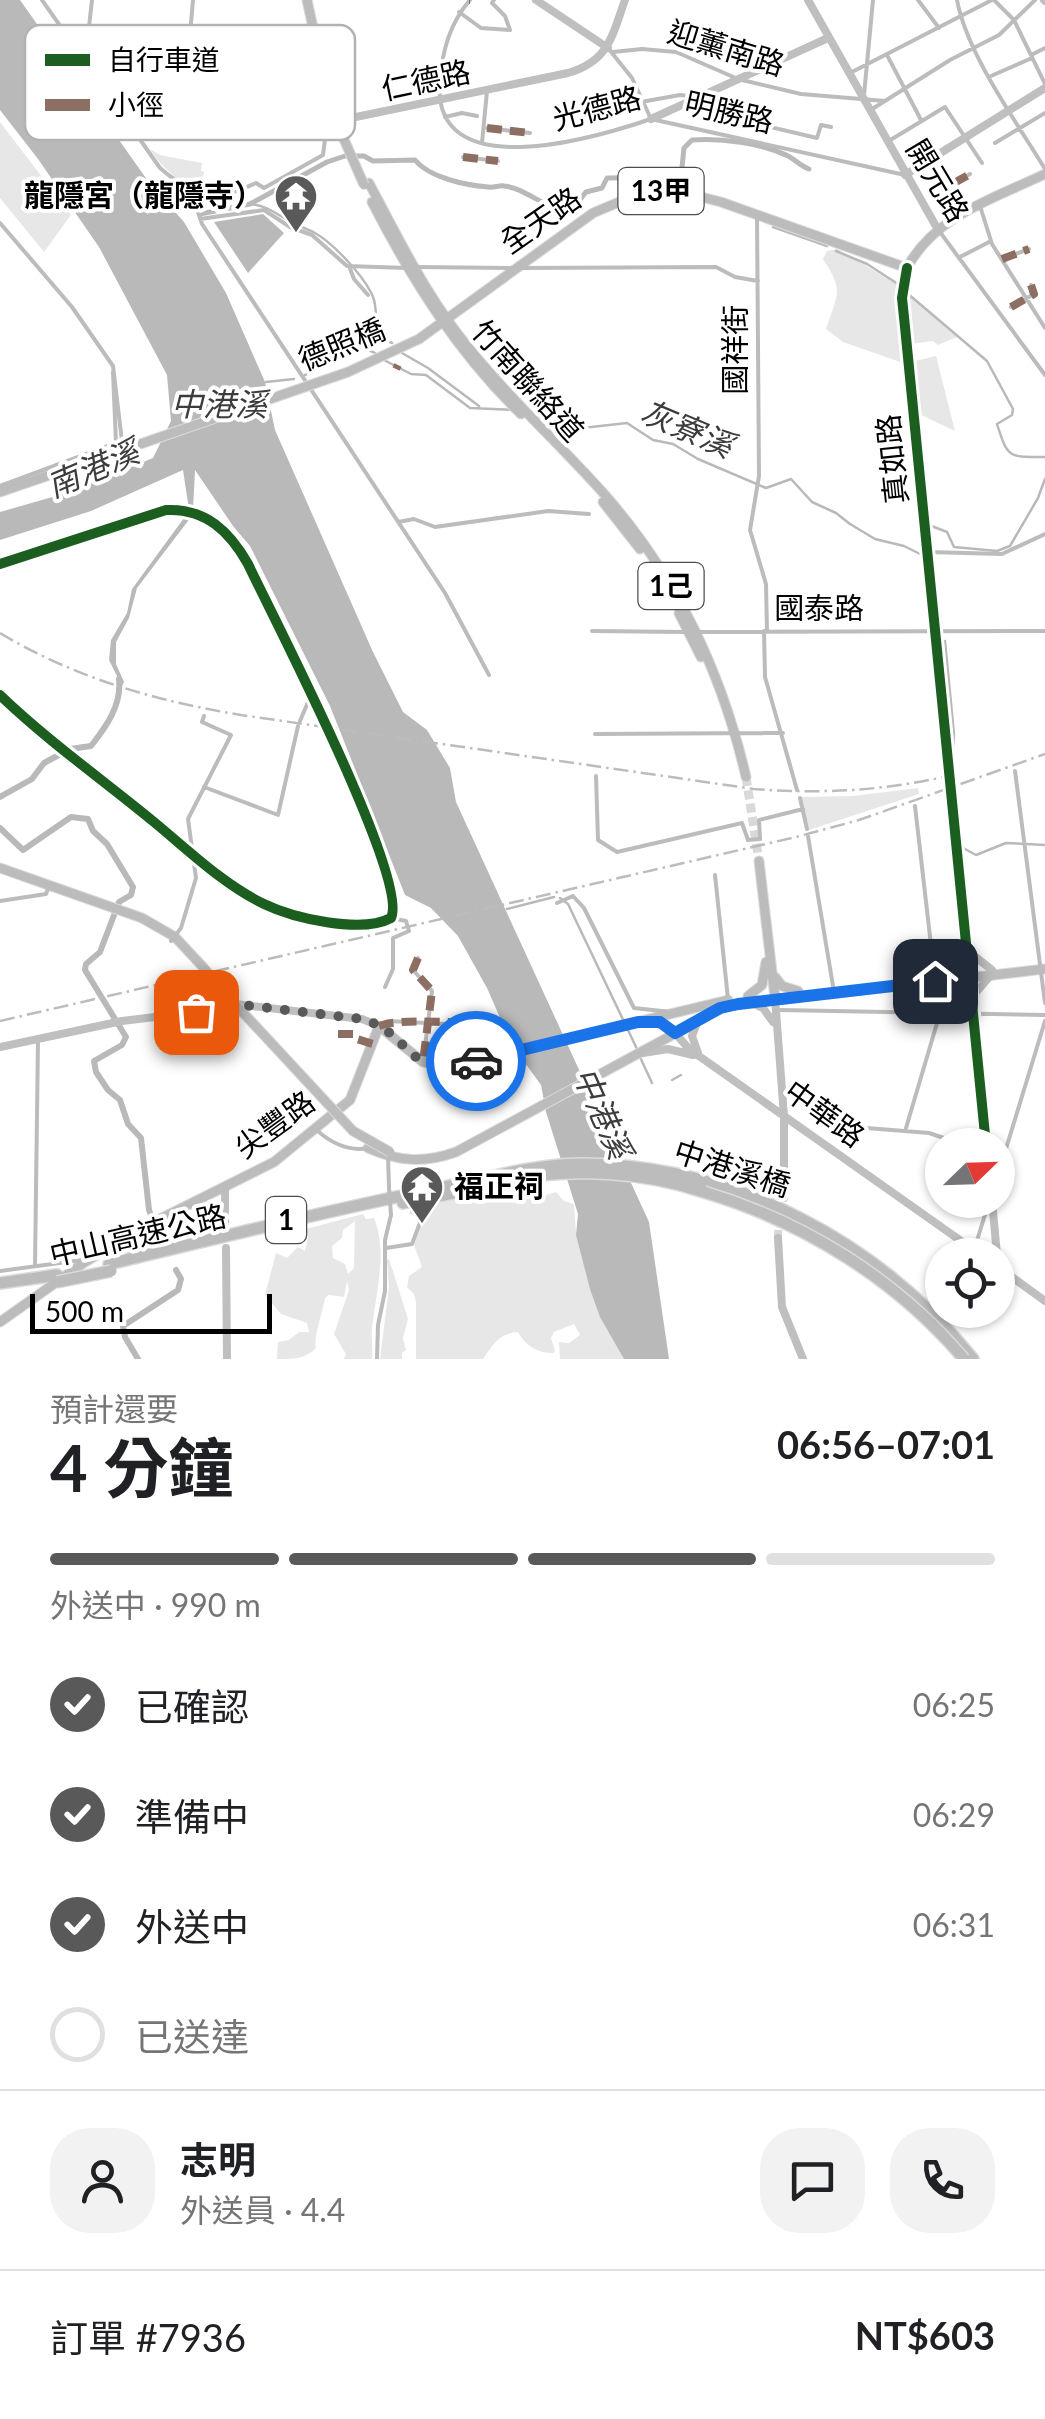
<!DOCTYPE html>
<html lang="zh-TW">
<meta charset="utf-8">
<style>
body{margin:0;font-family:Lato,"Noto Sans TC",sans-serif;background:#f2f2f2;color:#202124;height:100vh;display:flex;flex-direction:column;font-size:38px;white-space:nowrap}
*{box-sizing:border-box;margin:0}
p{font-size:32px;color:#757577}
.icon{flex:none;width:55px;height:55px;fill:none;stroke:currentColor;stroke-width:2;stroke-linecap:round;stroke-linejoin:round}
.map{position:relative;height:1359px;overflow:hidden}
.sheet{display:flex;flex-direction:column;background:#fff;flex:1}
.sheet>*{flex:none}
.needle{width:65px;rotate:67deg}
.controls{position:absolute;left:925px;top:1128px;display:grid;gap:20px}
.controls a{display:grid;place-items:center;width:90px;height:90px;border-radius:50%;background:#fff;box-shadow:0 2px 8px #0004;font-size:50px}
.scale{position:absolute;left:30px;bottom:25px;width:242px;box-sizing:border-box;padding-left:10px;border:5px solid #000;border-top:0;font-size:28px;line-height:35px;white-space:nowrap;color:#000;-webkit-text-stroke:8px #fff;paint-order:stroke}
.pin{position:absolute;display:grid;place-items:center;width:85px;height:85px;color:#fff;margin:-42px;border-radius:20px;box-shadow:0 5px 15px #0006}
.courier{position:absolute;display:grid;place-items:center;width:100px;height:100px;margin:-50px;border:8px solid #1a73e8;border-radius:50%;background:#fff;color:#222;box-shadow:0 2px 12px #0007}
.overview em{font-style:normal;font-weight:700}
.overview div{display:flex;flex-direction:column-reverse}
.overview{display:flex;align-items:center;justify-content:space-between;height:170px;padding:0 50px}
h1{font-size:65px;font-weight:700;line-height:75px}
.bar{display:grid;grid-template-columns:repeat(4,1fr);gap:15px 10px;align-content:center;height:120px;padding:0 50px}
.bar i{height:12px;border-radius:8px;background:#e0e0e0}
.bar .on{background:#595959}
.bar p{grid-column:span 4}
.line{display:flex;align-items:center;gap:25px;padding:0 50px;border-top:2px solid #e0e0e0}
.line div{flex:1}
.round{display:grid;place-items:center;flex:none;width:105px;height:105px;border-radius:40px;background:#f2f2f2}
ol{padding:0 50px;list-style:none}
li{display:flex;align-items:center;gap:30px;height:110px}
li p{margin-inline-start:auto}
li .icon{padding:10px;border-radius:50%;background:#595959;color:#fff;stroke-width:4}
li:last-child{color:#757577}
li i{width:55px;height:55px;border:5px solid #e0e0e0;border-radius:50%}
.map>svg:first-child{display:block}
.green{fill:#e7e7e7;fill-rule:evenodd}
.water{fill:#b9b9b9}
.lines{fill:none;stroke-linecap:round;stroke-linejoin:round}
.stream{stroke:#b9b9b9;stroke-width:2.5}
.canal{stroke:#b9b9b9;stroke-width:5}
.river{stroke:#b9b9b9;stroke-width:6}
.secondary-tunnel{stroke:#d9d9d9;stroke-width:8;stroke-dasharray:8 4;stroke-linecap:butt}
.primary-tunnel{stroke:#d9d9d9;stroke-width:9;stroke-dasharray:9 4.5;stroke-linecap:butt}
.primary-casing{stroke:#dbdbdb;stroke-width:11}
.highway-casing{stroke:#dbdbdb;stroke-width:14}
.street{stroke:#bcbcbc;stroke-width:4}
.secondary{stroke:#bfbfbf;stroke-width:8}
.primary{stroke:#bcbcbc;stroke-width:9}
.highway{stroke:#bcbcbc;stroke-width:11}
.rail{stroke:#bcbcbc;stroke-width:2.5;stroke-dasharray:15 5 2.5 5;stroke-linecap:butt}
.primary-bridge-casing{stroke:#dbdbdb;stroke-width:11;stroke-linecap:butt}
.highway-bridge-casing{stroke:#dbdbdb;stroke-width:14;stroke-linecap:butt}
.street-bridge{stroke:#bcbcbc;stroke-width:4}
.secondary-bridge{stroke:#bfbfbf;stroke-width:8}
.primary-bridge{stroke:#bcbcbc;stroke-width:9}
.highway-bridge{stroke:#bcbcbc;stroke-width:11}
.quiet{stroke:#8d6e63;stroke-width:8;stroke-dasharray:15 8;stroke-linecap:butt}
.cycleway-casing{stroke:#fff;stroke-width:16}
.cycleway{stroke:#1b5e20;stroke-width:10}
.done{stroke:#595959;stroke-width:10;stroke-dasharray:0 18}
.route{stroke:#1a73e8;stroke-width:12}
.labels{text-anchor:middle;stroke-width:8;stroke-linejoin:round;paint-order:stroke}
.shield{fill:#fff;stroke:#4c4c4c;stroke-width:2.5}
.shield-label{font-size:28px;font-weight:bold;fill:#000}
.street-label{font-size:30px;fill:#000;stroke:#fff}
.poi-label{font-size:30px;font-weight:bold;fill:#000;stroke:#fff;text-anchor:end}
.water-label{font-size:32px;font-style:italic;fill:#3c3c3c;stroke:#fff}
.key{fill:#fff;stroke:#b2b2b2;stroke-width:2.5}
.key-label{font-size:28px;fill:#000}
</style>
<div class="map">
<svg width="1045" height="1359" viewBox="0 0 1045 1359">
<rect width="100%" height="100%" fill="#fff"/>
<path class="green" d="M0 122 71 215 44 252 0 198Z
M150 149 160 155 202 163 201 171 204 172 203 178 209 191C182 185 165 172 150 149Z
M837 249 897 284 903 363 843 342 826 329C838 293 844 291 823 259L827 251Z
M909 293 957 337 938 345 933 341 910 344Z
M936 356 955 431 921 415 915 361Z
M918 788 919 794 809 830 801 797 853 796Z
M538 1187 543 1196 556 1192 564 1201 574 1204 576 1232 631 1359H560L559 1342 569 1343 580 1335 574 1324 554 1332 551 1338 555 1351 553 1353C537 1353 526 1346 518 1332 499 1333 493 1345 483 1359H416V1302L414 1294 407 1287 409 1276 422 1267 414 1245 422 1221 419 1216 409 1214 411 1206Z
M363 1214 366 1219 374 1218C388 1253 376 1291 372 1328 371 1338 373 1348 372 1359H344L346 1354 334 1334 349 1290 347 1281 344 1297 329 1295 325 1298C323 1311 313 1338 316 1348 306 1359 293 1359 277 1359L278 1342 289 1340 299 1332H309L307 1323 281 1314 265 1295 276 1253 287 1258 298 1247 305 1251 308 1238 306 1229ZM355 1221 354 1268 348 1274 345 1264 333 1258 332 1246 342 1238 343 1230Z
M389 1259 408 1319 403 1338 406 1350 402 1353V1359H380L389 1287 387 1260Z"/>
<path class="water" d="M0 0H20L148 181 184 222 226 293 265 382 275 430 373 652 403 712 427 730 450 768 456 802 649 1222 669 1359H624L600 1317 590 1289 576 1235 578 1214 546 1112 541 1085 512 1045 487 988 458 936 431 908 405 895 330 706 250 546 233 526 195 470 193 509 188 521 137 588 129 618 116 642V664L124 682 122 686 109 660 111 640 127 613 132 589 184 518 188 503 183 470 91 511 0 540V512L63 494 153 458 171 421 167 375 99 247 38 159 0 110Z
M263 214 284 233 248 273 214 222Z"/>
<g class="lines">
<path class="stream" d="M250 204C269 206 277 215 293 223 300 227 308 229 315 233 333 243 365 277 373 297 381 317 367 335 392 343
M773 227 827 246
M836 251 867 264 898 284
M907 293 987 361 1013 409 1012 415 997 424C1008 459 1009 457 1045 457
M402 353 428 368 479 406
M384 360 411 374 426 375 470 408 513 410
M305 375C328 365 350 339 375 353
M266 382 294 379
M535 416 582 428 627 423 653 440 673 444 698 459 766 488 791 479 812 502 836 513 850 524 875 539 904 546 920 554
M929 525 947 532 954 547 997 551 1010 546 1038 498 1045 479
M940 615 941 623
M945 641 954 734 952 764
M963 848 976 855 1006 843 1045 845
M560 898 568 904 637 1049
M507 909 554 897
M640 1057 652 1083
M672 1080 681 1075"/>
<path class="canal" d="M200 214 250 204 327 162 345 156H364L373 161 415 160C430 178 465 185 488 187 494 188 499 185 504 186 526 188 545 210 571 211L586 192 602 188 607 178 681 177 684 148 692 140C721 138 761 143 788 156 796 160 800 166 809 169"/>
<path class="river" d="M0 797 32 779 44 763 70 749 91 746C106 727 122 705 119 679
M0 828 23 850 71 817 88 819 93 831 107 844 133 887 131 895 119 902 100 952 86 964 85 970 126 1037 122 1045 94 1061 96 1072 108 1090 120 1100 128 1124 141 1138 149 1210 161 1241
M138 1359 125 1337 123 1326 178 1290 181 1279 176 1270"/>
<path class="secondary-tunnel" d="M778 1238 779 1196"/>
<path class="primary-tunnel" d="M746 777 759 861"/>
<g class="primary-casing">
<path id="primary" d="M307 0 320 60
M369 183C396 234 422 287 457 333 501 391 557 441 605 495 676 576 722 673 746 777
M372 202C412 280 458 353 521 414
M419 339 593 213 643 192 686 193 721 202 907 268C934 216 995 198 1045 174
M0 492 123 450
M603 502 640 549
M679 613 701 657
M759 861 775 998
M0 868 142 918 175 937 202 966
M775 977 782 986 798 991
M215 981 235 1004
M748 996 762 985 766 962
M650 1021H660L675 1033
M368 1148C399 1162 425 1163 456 1152L726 1006 1045 969
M0 1322 82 1264 134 1232 274 1162 350 1100 379 1026 423 1062 446 1068 728 1000"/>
</g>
<g class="highway-casing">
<path id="highway" d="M511 1180C574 1167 643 1172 704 1192
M403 1203 459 1192
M109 1264C217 1238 325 1211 435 1189 485 1179 533 1164 584 1164 735 1165 880 1243 973 1359
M0 1283 57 1275"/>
</g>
<path class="street" d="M42 0 160 168C180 186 207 199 234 192 242 190 248 186 256 183L264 188 323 155 327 123
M92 0 87 44 113 99
M470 0C450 23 443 49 440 79 429 188 595 138 651 119
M918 0 939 28
M957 0C967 54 1016 121 1045 169
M994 0 1014 20 1045 84
M459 12 481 28 510 30 505 16 492 3 494 0
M608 48 632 78 651 119 905 175
M613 52 642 49 676 52 738 79 801 94 885 101
M887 55 921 120
M1031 55 1045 48
M850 73 992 0
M991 76 1032 58
M864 95 873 0
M641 102 680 95 699 97 758 124 817 138 821 125 831 127
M869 111 950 60 999 35 1035 0
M183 115 193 0
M445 117 462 113 477 116
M487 128 530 133
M887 142 945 107 982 163
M482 143 487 91
M995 143 1045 113
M463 157 498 161
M954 183 970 174
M213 195 198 212 202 224 445 593 489 675
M980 206 992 244 1045 328
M757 216 759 476 750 530 766 584 767 631
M200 219 264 210 290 227 312 235 347 266 407 268
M0 223 72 307 113 366 123 450
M940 232 1045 375
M960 257 991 241
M1002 259 1029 249
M349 266 354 279 368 295
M416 267 512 268
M521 268 716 267 735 277 758 281
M1011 307 1034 294 1031 285
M0 486 116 443 113 372
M398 522 414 519 435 527 548 511 589 514
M928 552 1002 554 1045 534
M0 564 166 510C206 508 230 532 248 564 272 615 410 880 391 918 361 934 293 918 264 904 224 885 188 850 154 822 103 780 48 741 0 695
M592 631 685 632
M764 631 765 677 797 790
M700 632 1045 631
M300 721 311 695
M595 734 783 733
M1015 771 1045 1003
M596 776 598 840 617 852 742 823 748 840
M204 787 278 815 298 726
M800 798 807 829
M915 806 935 980
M808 836 834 992
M760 839 759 820 803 809
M715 875 728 999
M0 901 46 894 49 886
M557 903 573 896 584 908 634 1008 671 1012
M171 941 181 928 196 878 188 819 231 735 202 722 204 716
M418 958 413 970 432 991 423 1062
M385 987 393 969V938L409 931 406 921 391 918
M780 1010 1045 1015
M463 1024 466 1059
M384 1025 388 1021 446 1024 488 1021
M842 1126 929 1133 965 1145
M315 1128C328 1142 349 1152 368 1148
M906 1128 940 1013
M388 1156 389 1187
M998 1175 1045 1021
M386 1248 412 1244 421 1220
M974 1250 989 1202
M35 1265 38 1040
M0 1271 82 1260
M377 1359 378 1325 385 1291V1240L391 1215"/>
<path class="secondary" d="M536 0 608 48
M808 0 937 228
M1044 0 1045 1
M124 116 327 123 568 73C609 61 612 36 625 0
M651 119 828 38
M905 175 1045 88
M907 268 902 298 937 645
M961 894 986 1145
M947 974 962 963 968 951 992 970
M948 979 972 997 991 975
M775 998 784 1116V1198
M752 1003 763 1008 773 1022
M675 1033 689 1049 981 1255
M0 1047 122 1021 221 1009 235 1004 362 1019 379 1026
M643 1053 668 1049 693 1055
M698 1053 692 1036 698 1020
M225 1188V1229
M992 1200 997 1255
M778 1238 782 1307 803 1359
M226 1248 227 1359
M998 1267 1045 1301"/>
<use href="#primary" class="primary"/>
<use href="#highway" class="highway"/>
<path class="rail" d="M0 633C75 678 156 701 241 715L754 789C820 794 883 791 948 776
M0 1021 796 837 859 820 1045 754"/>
<g class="primary-bridge-casing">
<path id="primary-bridge" d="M320 60 343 137 364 185
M123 450 348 372 419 339
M202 966 215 981
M235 1004 353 1131 390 1152"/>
</g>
<g class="highway-bridge-casing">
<path id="highway-bridge" d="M704 1192C804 1222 896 1279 964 1359
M57 1282 111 1271"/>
</g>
<path class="street-bridge" d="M748 840 760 839
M389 1188 391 1215"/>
<path class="secondary-bridge" d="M937 645 961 894"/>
<use href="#primary-bridge" class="primary-bridge"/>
<use href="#highway-bridge" class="highway-bridge"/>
<path class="quiet" d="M469 0H470
M487 128 530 133
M463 157 498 161
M954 183 970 174
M1002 259 1029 249
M1011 307 1034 294 1031 285
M396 369 398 365
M418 958 413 970 432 991 423 1062
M463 1024 466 1064
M379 1026C403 1017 457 1025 488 1021
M338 1034H354L357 1039 373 1044"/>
<g class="cycleway-casing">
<path id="cycleway" d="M907 268 902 298 905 327 986 1145
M0 564 166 510C206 508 230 532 248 564 272 615 410 880 391 918 361 934 293 918 264 904 224 885 188 850 154 822 103 780 48 741 0 695"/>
</g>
<use href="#cycleway" class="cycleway"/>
</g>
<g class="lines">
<path class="done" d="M196 1012 235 1004 362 1019C415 1034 402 1081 476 1061"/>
<path class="route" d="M476 1061 638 1022H660L675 1033 720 1008 738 1004 935 981"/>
</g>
<defs>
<g id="temple-pin" transform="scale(2.25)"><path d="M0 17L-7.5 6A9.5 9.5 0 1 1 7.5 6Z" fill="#595959" stroke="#fff"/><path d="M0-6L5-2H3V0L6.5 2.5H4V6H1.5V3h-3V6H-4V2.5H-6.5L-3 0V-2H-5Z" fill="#fff"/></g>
</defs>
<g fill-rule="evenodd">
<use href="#temple-pin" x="296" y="196"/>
<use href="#temple-pin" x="422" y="1187"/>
</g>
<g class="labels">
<g class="shield">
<rect x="618.5" y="168" width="85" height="46" rx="8"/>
<rect x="638.5" y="563" width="65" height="46" rx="8"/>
<rect x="266" y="1197" width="40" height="46" rx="8"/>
</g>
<g class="shield-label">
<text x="661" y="201">13甲</text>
<text x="671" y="596">1己</text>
<text x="286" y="1230">1</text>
</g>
<g class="street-label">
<text transform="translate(726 49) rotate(17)" y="10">迎薰南路</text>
<text transform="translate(426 81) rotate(-12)" y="10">仁德路</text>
<text transform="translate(597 109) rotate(-15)" y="10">光德路</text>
<text transform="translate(729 113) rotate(13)" y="10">明勝路</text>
<text transform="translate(937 181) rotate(59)" y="10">開元路</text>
<text transform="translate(541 221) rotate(-35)" y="10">全天路</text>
<text transform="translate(342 345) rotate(-22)" y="10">德照橋</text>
<text transform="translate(736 350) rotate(-90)" y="10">國祥街</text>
<text transform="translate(527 381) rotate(48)" y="10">竹南聯絡道</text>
<text transform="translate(893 459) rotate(-96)" y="10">真如路</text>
<text x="819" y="619">國泰路</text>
<text transform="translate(824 1114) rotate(36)" y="10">中華路</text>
<text transform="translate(275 1125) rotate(-36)" y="10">尖豐路</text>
<text transform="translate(732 1169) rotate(18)" y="10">中港溪橋</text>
<text transform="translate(138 1236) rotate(-13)" y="10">中山高速公路</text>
</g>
<g class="poi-label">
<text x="264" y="206">龍隱宮（龍隱寺）</text>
<text x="454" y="1197" text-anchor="start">福正祠</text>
</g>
<g class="water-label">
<text x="219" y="416">中港溪</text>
<text transform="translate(687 429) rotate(23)" y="11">灰寮溪</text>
<text transform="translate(93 469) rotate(-23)" y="11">南港溪</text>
<text transform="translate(602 1113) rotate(66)" y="11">中港溪</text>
</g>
</g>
<rect x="25" y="25" width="330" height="115" rx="15" class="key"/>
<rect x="45" y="54" width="45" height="12" fill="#1b5e20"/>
<rect x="45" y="99" width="45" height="12" fill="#8d6e63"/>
<g class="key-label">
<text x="108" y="70">自行車道</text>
<text x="108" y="115">小徑</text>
</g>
</svg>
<div class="controls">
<a><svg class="needle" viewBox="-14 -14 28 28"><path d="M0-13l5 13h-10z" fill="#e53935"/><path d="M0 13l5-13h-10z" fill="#757577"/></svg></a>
<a><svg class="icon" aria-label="locate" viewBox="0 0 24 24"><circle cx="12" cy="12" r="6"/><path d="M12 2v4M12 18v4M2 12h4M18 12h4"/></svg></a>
</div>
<div class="scale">500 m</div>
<div class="pin" style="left:196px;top:1012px;background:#ea580c"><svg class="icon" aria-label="bag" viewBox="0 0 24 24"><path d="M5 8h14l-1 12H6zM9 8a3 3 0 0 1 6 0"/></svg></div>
<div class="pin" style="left:935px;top:981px;background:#1f2937"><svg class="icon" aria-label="home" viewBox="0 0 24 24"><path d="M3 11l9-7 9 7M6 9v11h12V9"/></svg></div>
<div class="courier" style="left:476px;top:1061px"><svg class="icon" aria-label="car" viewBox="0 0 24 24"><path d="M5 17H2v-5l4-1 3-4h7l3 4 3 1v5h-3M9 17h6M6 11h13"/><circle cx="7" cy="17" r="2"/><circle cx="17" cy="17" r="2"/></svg></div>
</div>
<section class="sheet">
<div class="overview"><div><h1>4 分鐘</h1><p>預計還要</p></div><em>06:56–07:01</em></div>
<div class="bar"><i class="on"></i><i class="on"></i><i class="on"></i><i></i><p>外送中 · 990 m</p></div>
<ol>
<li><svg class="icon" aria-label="check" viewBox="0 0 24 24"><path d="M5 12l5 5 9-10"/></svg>已確認<p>06:25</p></li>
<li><svg class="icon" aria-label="check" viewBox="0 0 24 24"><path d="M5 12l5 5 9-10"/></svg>準備中<p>06:29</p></li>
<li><svg class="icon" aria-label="check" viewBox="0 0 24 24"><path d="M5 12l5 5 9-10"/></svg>外送中<p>06:31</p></li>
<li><i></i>已送達</li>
</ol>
<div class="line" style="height:180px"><a class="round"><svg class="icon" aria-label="person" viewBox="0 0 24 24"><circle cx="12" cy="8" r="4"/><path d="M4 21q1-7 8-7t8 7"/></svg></a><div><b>志明</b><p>外送員 · 4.4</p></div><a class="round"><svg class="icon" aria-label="chat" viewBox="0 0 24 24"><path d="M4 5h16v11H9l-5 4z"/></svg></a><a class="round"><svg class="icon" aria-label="phone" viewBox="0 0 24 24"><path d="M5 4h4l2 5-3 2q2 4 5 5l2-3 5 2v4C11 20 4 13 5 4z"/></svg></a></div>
<div class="line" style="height:130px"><div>訂單 #7936</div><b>NT$603</b></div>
</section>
